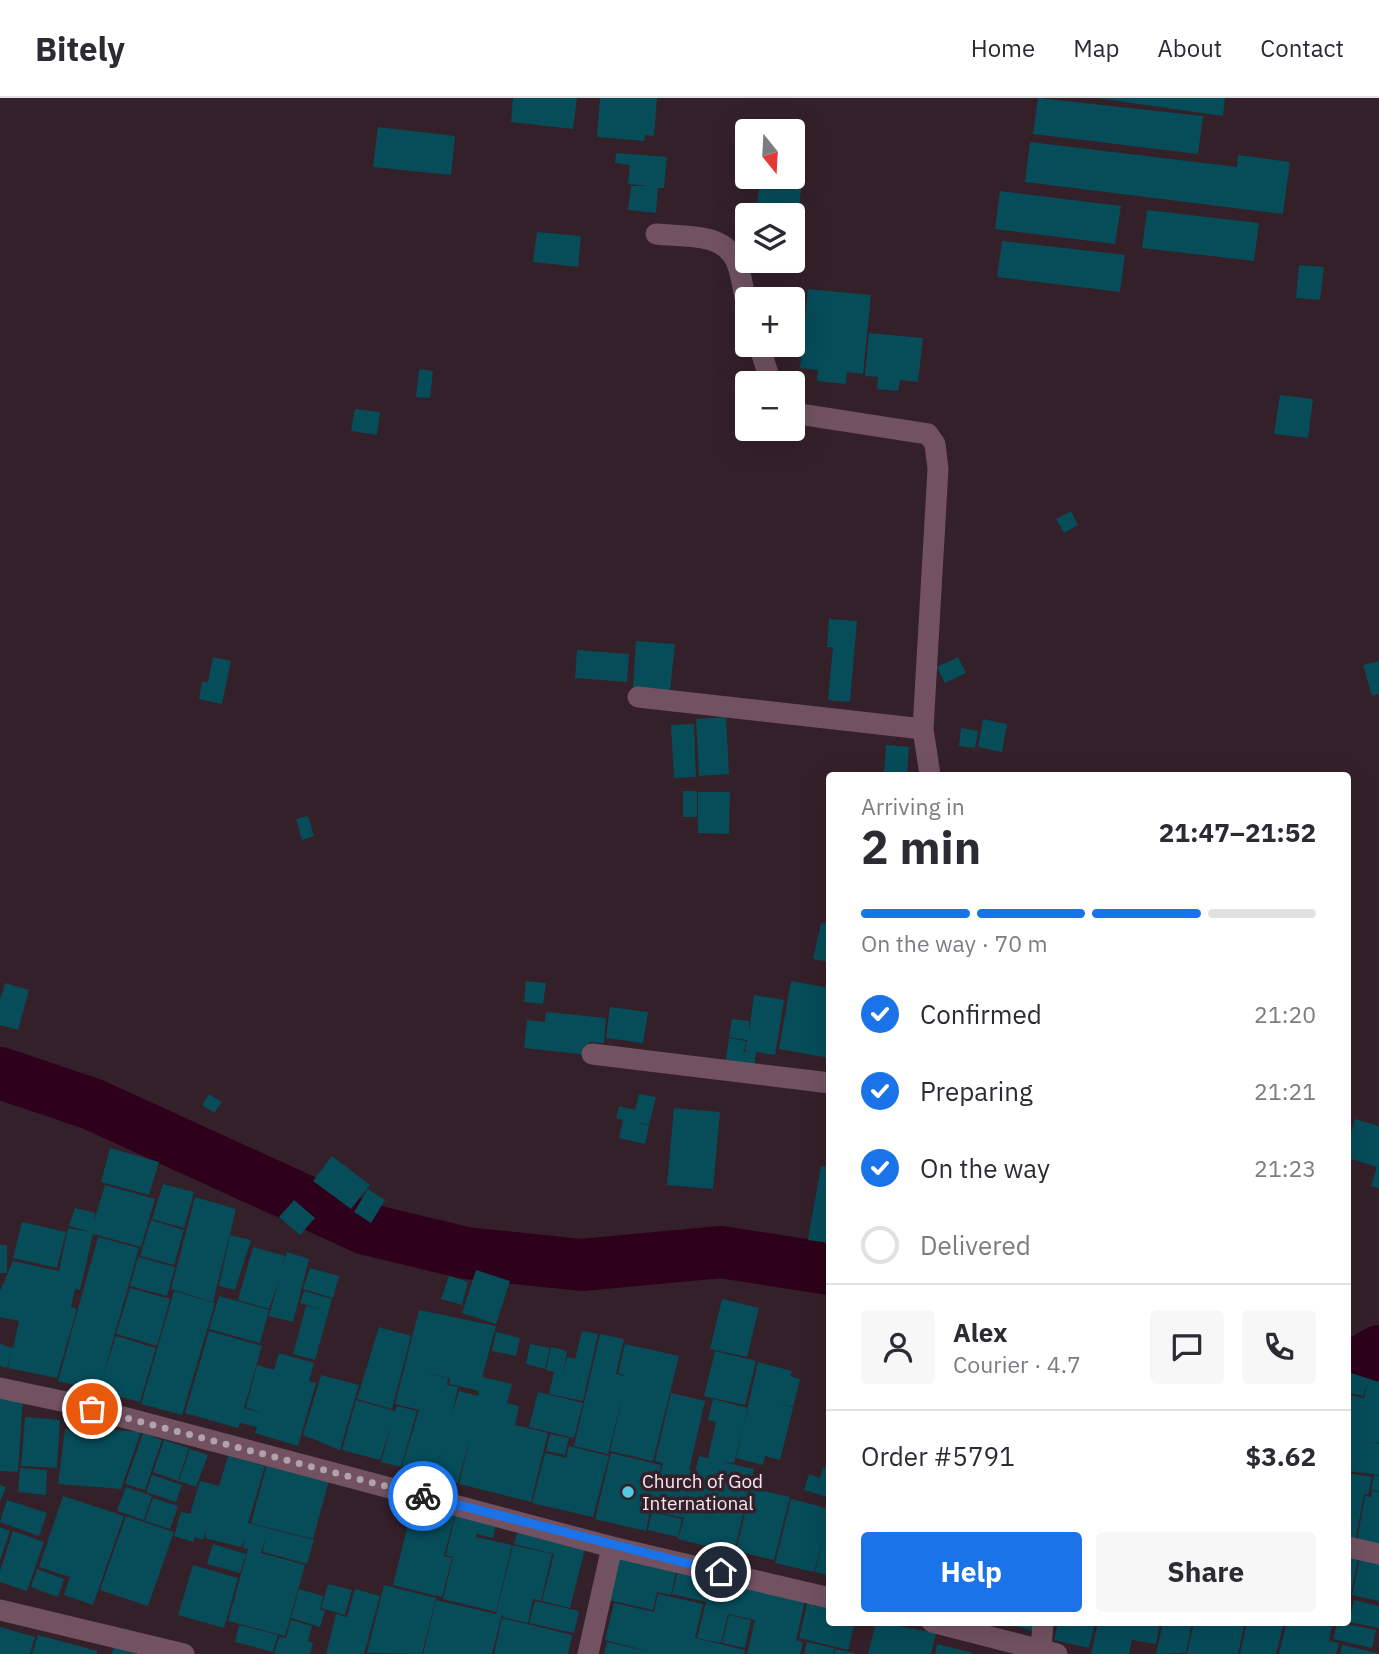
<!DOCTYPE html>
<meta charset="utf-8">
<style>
body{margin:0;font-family:"IBM Plex Sans",sans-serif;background:#f7f7f7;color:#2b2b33;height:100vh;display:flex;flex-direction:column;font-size:26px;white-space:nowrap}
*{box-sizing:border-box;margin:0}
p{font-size:23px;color:#7c7c81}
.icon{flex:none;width:38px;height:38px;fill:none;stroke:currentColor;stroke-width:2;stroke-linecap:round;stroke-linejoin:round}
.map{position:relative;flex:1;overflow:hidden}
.drawer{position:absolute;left:826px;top:674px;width:525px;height:854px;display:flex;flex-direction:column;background:#fff;border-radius:7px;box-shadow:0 7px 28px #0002}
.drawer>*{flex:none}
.needle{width:46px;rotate:162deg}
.controls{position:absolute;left:735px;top:21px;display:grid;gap:14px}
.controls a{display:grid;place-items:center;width:70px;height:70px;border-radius:7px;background:#fff;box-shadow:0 7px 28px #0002;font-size:35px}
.pin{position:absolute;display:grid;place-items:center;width:60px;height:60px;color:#fff;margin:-30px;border:4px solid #fff;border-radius:50%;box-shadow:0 2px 7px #0007}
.courier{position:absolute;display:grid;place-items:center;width:70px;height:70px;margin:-35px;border:5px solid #1a73e8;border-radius:50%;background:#fff;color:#222;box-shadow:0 2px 9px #0007}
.summary em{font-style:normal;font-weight:700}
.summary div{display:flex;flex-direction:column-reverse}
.summary{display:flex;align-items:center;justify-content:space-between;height:119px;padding:0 35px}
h1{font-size:46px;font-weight:700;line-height:52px}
.bar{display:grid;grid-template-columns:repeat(4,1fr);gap:10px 7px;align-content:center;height:84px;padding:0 35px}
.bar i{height:9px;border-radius:5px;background:#e1e1e2}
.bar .selected{background:#1a73e8}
.bar p{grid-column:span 4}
.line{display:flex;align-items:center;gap:18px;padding:0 35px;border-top:2px solid #e1e1e2}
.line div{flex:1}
.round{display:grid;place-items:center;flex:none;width:74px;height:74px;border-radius:7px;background:#f7f7f7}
ol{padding:0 35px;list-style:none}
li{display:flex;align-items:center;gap:21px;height:77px}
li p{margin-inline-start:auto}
li .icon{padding:7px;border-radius:50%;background:#1a73e8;color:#fff;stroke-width:4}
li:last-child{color:#7c7c81}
li i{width:38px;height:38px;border:4px solid #e1e1e2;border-radius:50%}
.cta{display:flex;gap:14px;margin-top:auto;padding:14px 35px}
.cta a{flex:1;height:80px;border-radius:7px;background:#1a73e8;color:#fff;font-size:28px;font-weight:700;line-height:80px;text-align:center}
.cta a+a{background:#f7f7f7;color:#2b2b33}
header{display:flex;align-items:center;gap:42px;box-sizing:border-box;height:98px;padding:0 35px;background:#fff;border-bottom:2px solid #e1e1e2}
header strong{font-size:33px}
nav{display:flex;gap:38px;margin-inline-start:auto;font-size:24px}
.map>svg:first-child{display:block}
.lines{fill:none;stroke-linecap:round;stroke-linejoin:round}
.river{stroke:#2e001b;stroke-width:52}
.building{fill:#064c59;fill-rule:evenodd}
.minor{stroke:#725261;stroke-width:21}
.done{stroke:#b1a1a8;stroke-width:7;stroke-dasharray:0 12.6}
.route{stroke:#1a73e8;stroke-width:9}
.poi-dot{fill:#56c9e1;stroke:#342029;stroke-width:2.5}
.labels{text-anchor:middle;stroke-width:7;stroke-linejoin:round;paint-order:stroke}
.poi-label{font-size:19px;fill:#f5e7ed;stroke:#342029;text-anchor:start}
</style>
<header>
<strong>Bitely</strong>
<nav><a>Home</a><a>Map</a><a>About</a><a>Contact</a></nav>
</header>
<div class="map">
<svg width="1379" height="1556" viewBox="0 0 1379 1556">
<rect width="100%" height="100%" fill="#342029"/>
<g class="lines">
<path class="river" d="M0 975 92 1006 366 1131 466 1155 582 1167 721 1154 830 1171
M1348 1270 1379 1253"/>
</g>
<path class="building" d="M513 0H577L573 31 511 24Z
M600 0H657L654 38 645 37 644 43 597 39Z
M1038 0 1203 18 1198 56 1033 36Z
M1097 0H1225L1223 18Z
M378 29 455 38 451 77 373 69Z
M1030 44 1237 69 1238 57 1290 64 1283 116 1025 84Z
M616 55 667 59 664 90H658L656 115 628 112 631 88H647L628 86 630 67 615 65Z
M793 69 803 70 797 133 793 132V117H756L760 79H793Z
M1000 93 1121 108 1115 146 995 131Z
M1147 112 1259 125 1254 163 1142 150Z
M537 134 581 138 578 169 533 164Z
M1002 143 1125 157 1120 194 997 179Z
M1299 167 1324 169 1320 202 1296 200Z
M808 191 871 197 863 276 847 274 846 286 817 283 818 272 800 270Z
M869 235 923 240 918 284 900 282 898 293 877 291 878 279 865 278Z
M419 271 433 273 430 300 416 299Z
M1280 297 1313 301 1308 340 1274 336Z
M355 311 380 314 377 337 351 333Z
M1071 413 1078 427 1064 435 1056 421Z
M829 521 857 523 850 604 828 602 833 549H827Z
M636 543 675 546 670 593 633 589Z
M577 552 629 556 627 584 575 580Z
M213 559 231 563 222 606 199 601 202 584H208Z
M958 559 966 575 945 585 937 569Z
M1379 563V596L1372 598 1363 567Z
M726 619 729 676 699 678 696 621Z
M983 621 1007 626 1002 654 978 649Z
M694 626 696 679 674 680 671 627Z
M961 630 978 633 975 650 959 648Z
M886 647 909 649 907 677H884Z
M683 693H697V719H683Z
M698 694H730L729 736 698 735Z
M308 718 314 738 302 742 296 721Z
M821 825 830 826V864L813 861Z
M526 883 546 885 543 906 524 904Z
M791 883 830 890V960L779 951Z
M5 885 29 892 18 932 0 927V902Z
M754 897 784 902 775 957 756 954 754 971 725 967 729 940 746 943 743 958 745 953 753 955 745 952 747 942 729 939 732 921 749 923V933Z
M610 909 648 914 643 945 606 940Z
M546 914 606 920 604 945 589 944 588 957 524 950 527 922 545 924Z
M209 996 222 1004 214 1015 202 1007Z
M639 996 656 999 649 1027 636 1024 649 1028 645 1046 619 1040 623 1022 616 1020 619 1008 635 1012Z
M674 1010 720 1014 713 1091 667 1087Z
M1355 1021 1379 1028V1090L1371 1088 1377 1069 1348 1060V1046Z
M110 1050 159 1064 149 1097 101 1084Z
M332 1058 370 1087 351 1111 313 1083Z
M821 1068 830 1069V1145L808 1142Z
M163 1086 194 1094 184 1130 152 1121Z
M105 1087 155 1101 141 1149 93 1136 80 1192 75 1191 71 1209 77 1211 57 1280 8 1270 11 1254 7 1270 0 1268V1246L13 1250 19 1223 0 1219V1193L13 1163 59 1173 68 1130 91 1134 69 1128 75 1110 95 1115 94 1123Z
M368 1091 385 1102 371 1125 354 1114Z
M195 1099 236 1111 213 1204 171 1191Z
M294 1102 315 1120 300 1137 279 1119Z
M151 1122 184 1132 174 1167 140 1158Z
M22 1124 66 1134 57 1170 13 1160Z
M230 1137 251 1142 235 1192 219 1188Z
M98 1139 139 1150 103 1278 116 1238 156 1250 140 1304 58 1283Z
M0 1147H7V1175H0Z
M253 1149 285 1158 282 1170 287 1154 309 1161 293 1224 269 1218 279 1182 269 1211 238 1202Z
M138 1159 175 1169 167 1198 130 1188Z
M310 1170 339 1178 333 1200 303 1191Z
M476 1172 510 1183 496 1226 462 1215Z
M449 1178 468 1184 462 1207 441 1201Z
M130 1190 170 1201 157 1248 116 1236Z
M174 1193 215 1205 182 1317 141 1306Z
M304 1193 332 1201 315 1262 293 1256 306 1208 320 1211 300 1205Z
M219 1198 269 1212 260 1245 209 1231Z
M722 1201 759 1210 747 1259 710 1251Z
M419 1212 496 1228 482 1279 512 1286 507 1305 519 1308 515 1327 548 1335 531 1404 459 1386 471 1336 458 1385 434 1379 445 1342 434 1378 402 1368 419 1312 395 1306ZM416 1272 450 1280 449 1286 479 1293 478 1298 459 1293 452 1316 458 1289 447 1287 448 1280Z
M379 1229 411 1238 392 1311 357 1301Z
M209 1233 262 1248 244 1310 261 1315 246 1309 257 1267 274 1272 279 1255 314 1265 309 1283 316 1285 298 1348 255 1335 257 1329 240 1325 238 1330 185 1315Z
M582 1233 598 1236 583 1303 549 1296 554 1274 546 1272 551 1249 567 1253 563 1276 567 1259 575 1261Z
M496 1234 520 1240 516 1258 492 1253Z
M600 1236 624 1241 616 1276 628 1279 618 1275 625 1246 679 1258 653 1363 610 1353 623 1296 608 1356 574 1348Z
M530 1246 550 1250 545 1271 526 1266Z
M715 1253 756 1263 745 1307 704 1298Z
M758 1264 792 1273 790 1278 800 1281 793 1309 779 1305 793 1310 780 1362 765 1358 763 1367 736 1360Z
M1348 1274 1379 1284V1345L1371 1344 1379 1346V1377L1348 1373 1350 1339H1348V1297L1364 1300 1367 1287 1363 1298 1348 1295Z
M321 1277 359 1287 340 1352 303 1337Z
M538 1294 583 1305 574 1340 529 1329Z
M671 1295 705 1303 689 1372 695 1374 699 1358 708 1360 716 1324 708 1322 713 1301 748 1310 734 1365 723 1364 754 1371 734 1455 678 1441 684 1420 650 1413 646 1433 595 1421 611 1355 661 1367 658 1384 663 1365 655 1363Z
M0 1299 23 1301 18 1374 0 1373Z
M356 1302 395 1313 397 1308 417 1313 401 1369 381 1364 391 1328 380 1362 342 1352Z
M25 1319 60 1322 57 1370 21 1368Z
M65 1331 141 1333 121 1391 58 1386Z
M143 1335 162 1342 145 1392 125 1386Z
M550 1336 569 1340 565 1357 546 1353Z
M164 1342 189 1350 178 1383 153 1374Z
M569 1348 609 1358 593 1419 532 1405 545 1355 566 1360Z
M190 1351 208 1357 196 1389 179 1383Z
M228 1358 265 1368 248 1425 314 1442 307 1466 263 1454 265 1441 261 1455 305 1467 285 1538 228 1523 248 1451 243 1450 245 1441 241 1449 205 1440 207 1429 203 1442 195 1439 193 1444 174 1438 181 1414 190 1416 200 1383 219 1388Z
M267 1366 329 1382 313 1441 251 1425Z
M823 1369 830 1371V1400L804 1392 809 1376 820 1380Z
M20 1370 47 1372 46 1397 18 1394Z
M1348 1375 1372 1379 1368 1397 1364 1396 1355 1445 1348 1443Z
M152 1377 182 1387 176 1404 146 1394Z
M1374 1377 1379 1378V1393L1371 1392Z
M0 1387 6 1389 0 1404Z
M126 1389 152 1398 144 1422 117 1413Z
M751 1390 790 1399 774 1462 736 1453Z
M1372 1393 1379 1394V1448L1357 1443 1365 1398 1371 1399Z
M63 1398 124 1418 93 1507 64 1497 70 1479 39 1469Z
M153 1400 178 1408 170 1431 145 1423Z
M791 1401 830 1411V1478L815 1474 822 1444 814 1474 775 1465Z
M7 1402 47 1415 39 1438 0 1424Z
M414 1402 456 1412 444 1458 452 1460 442 1499 437 1498 438 1495 436 1498 393 1487Z
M457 1410 498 1420 493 1440 476 1436V1439L512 1447 496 1514 443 1501 453 1459 446 1457Z
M652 1414 682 1421 678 1439 648 1432Z
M126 1418 174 1434 148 1508 100 1492Z
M0 1429 10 1433 0 1462Z
M519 1430 586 1447 570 1510 542 1503 554 1456 514 1446Z
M13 1433 44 1444 27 1493 0 1484V1473Z
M213 1446 246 1456 240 1475 207 1466Z
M513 1447 552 1456 541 1503 533 1501 528 1525 503 1519 502 1516 492 1556H423L436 1502 496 1516Z
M1348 1450 1360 1453 1349 1504H1348Z
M1361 1455 1379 1459V1503L1352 1497Z
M615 1456 677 1470 671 1497 657 1494 653 1512 604 1501Z
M193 1467 238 1480 224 1530 178 1517Z
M37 1471 64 1481 58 1499 31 1489Z
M678 1473 805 1503 796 1542 803 1544 800 1556H747L759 1505 755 1522 728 1516 721 1545 697 1540 706 1504 672 1496Z
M328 1486 352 1492 345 1517 321 1510Z
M384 1487 436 1500 422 1556 367 1555Z
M299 1491 323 1498 320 1511 325 1513 320 1529 291 1520Z
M355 1491 380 1498 364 1556H326L336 1516 347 1519Z
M658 1496 703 1506 695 1540 745 1552 744 1556H604L607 1544 651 1554 605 1542 614 1505 654 1514Z
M809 1498 830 1503V1524H855L848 1552 799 1540Z
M1354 1502 1379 1508V1530L1349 1524Z
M535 1503 579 1513 574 1535 529 1525Z
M729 1517 751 1522 745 1550 722 1545Z
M502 1520 572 1537 568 1556H494Z
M291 1522 312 1528 308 1543 313 1545 310 1556H274L279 1539 286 1540Z
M876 1524 936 1535 931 1556H868Z
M1003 1524H1036L1033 1533Z
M1058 1524H1095L1089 1550 1054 1542Z
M1098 1524H1160L1156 1546 1132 1542 1129 1556H1091Z
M1163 1524H1192L1186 1555 1156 1556Z
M1194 1524H1245L1238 1556H1187Z
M1247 1524H1284L1276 1556H1240Z
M1287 1524 1332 1526 1329 1543 1339 1545 1336 1556H1279Z
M1337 1524 1376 1532 1372 1550 1333 1541Z
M239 1527 278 1537 273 1554 235 1544Z
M0 1529 35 1539 30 1556H0Z
M38 1537 97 1553V1556H32Z
M807 1544 834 1550 833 1556H804Z
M937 1546 973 1555V1556H935Z
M114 1547 145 1556H112Z
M1342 1547 1377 1555V1556H1340Z
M835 1551 855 1555 854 1556H834Z"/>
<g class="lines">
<path class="minor" d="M656 136C682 139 721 134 735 161 742 174 743 194 747 209
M759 247 771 285
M793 315 928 336 935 346 938 371 923 631
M638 599 923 631 930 677
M592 956 830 985
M0 1290 66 1304 612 1449 830 1500
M1348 1449 1379 1456
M0 1512 184 1556
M932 1524 1057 1556
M1041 1552 1043 1524
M588 1556 612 1449"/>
</g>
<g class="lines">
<path class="done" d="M92 1311 423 1398"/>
<path class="route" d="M423 1398 721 1474"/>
</g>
<circle class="poi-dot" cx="628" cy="1394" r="7"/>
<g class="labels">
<g class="poi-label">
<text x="642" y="1390">Church of God<tspan x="642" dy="22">International</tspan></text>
</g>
</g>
</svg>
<div class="controls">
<a><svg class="needle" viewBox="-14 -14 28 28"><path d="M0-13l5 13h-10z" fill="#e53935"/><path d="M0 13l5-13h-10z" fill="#7c7c81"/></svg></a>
<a><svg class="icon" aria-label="layers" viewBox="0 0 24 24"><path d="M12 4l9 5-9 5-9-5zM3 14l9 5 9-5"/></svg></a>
<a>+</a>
<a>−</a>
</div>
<div class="pin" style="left:92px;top:1311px;background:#ea580c"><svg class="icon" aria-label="bag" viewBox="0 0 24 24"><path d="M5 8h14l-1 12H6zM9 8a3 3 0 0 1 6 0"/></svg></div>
<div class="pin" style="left:721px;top:1474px;background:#1f2937"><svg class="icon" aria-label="home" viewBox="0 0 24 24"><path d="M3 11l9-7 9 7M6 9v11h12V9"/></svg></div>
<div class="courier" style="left:423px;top:1398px"><svg class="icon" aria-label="bike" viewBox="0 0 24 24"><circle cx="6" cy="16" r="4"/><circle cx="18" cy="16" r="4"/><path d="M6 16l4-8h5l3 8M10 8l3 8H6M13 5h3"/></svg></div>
<section class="drawer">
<div class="summary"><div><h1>2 min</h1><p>Arriving in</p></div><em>21:47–21:52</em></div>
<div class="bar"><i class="selected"></i><i class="selected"></i><i class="selected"></i><i></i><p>On the way · 70 m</p></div>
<ol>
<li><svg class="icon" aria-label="check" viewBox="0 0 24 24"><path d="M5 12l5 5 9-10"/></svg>Confirmed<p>21:20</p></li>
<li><svg class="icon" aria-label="check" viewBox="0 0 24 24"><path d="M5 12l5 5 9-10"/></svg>Preparing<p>21:21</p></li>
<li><svg class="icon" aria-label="check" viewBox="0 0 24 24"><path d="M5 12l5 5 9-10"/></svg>On the way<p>21:23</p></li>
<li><i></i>Delivered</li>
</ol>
<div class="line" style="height:126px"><a class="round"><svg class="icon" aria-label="person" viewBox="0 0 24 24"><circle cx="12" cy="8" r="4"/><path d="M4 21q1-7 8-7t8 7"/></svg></a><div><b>Alex</b><p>Courier · 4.7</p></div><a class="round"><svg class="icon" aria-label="chat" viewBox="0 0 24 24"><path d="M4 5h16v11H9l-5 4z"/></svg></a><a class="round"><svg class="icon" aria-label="phone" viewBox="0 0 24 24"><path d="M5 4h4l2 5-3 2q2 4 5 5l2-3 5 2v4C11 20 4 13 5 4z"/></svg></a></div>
<div class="line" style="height:91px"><div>Order #5791</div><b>$3.62</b></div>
<div class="cta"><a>Help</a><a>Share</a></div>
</section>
</div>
